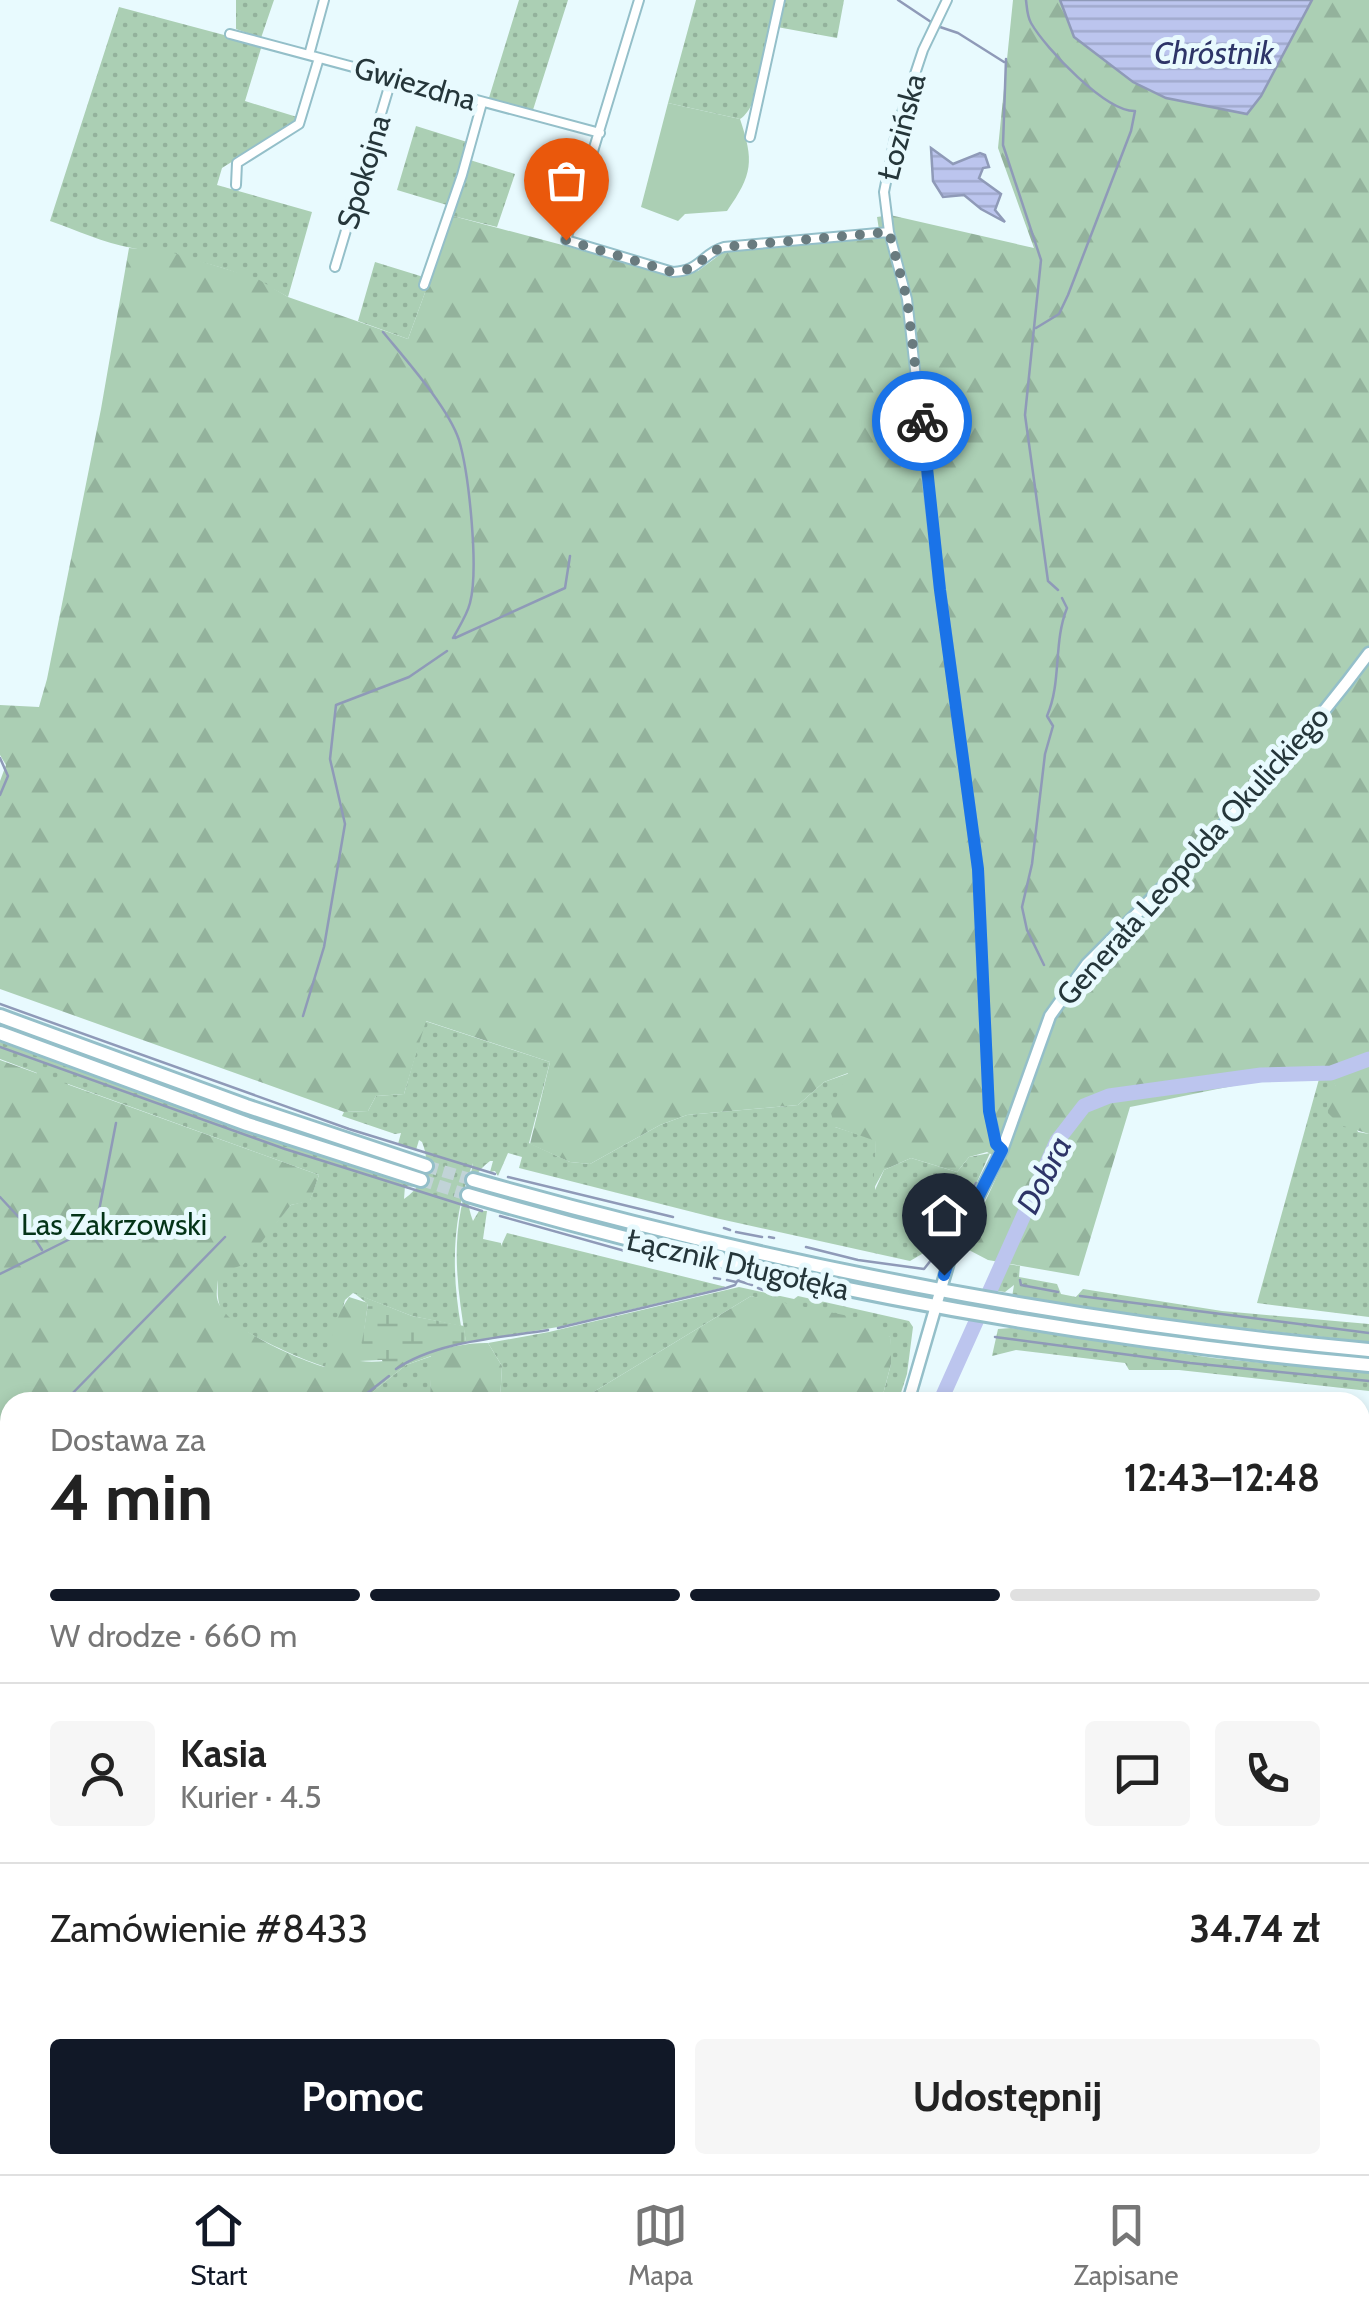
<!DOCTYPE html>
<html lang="pl">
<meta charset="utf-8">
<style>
body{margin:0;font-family:Cabin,sans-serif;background:#f6f6f6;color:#222;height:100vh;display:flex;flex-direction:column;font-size:38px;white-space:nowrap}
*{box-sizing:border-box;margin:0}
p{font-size:32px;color:#767676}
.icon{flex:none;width:55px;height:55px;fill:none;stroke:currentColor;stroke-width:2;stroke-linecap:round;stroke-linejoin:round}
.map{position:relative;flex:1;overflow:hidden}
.details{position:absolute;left:0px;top:1392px;width:1370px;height:782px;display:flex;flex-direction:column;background:#fff;border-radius:30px 30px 0 0;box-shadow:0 5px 15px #0003}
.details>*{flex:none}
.pin{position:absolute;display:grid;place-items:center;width:85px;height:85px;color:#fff;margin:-102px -42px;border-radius:50% 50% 50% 0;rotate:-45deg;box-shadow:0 0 10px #0007}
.pin .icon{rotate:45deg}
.courier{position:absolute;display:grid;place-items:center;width:100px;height:100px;margin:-50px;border:8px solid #1a73e8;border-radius:50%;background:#fff;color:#222;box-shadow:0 2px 12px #0007}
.overview em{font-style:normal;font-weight:700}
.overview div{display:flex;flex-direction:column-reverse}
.overview{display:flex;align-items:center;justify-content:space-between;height:170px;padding:0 50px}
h1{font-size:65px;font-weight:700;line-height:75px}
.bar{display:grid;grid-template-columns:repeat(4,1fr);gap:15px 10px;align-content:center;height:120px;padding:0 50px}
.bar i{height:12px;border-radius:8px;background:#e0e0e0}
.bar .active{background:#111827}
.bar p{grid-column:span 4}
.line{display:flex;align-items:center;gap:25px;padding:0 50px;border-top:2px solid #e0e0e0}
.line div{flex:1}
.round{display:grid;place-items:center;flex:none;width:105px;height:105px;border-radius:10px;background:#f6f6f6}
.primary-button{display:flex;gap:20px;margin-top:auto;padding:20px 50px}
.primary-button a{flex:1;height:115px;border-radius:10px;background:#111827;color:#fff;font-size:40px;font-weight:700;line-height:115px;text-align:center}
.primary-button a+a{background:#f6f6f6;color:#222}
.dock{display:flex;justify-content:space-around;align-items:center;height:140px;border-top:2px solid #e0e0e0;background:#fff;font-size:28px;color:#767676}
.dock a{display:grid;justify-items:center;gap:5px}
.dock .active{color:#111827}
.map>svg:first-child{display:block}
.grass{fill:url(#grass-dots)}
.forest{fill:url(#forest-firs)}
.wetland{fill:url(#wetland-marsh)}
.green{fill:#abcfb4}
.water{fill:url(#water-rules);stroke:#8f9ab8;stroke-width:2.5}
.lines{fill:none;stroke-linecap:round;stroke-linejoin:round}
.stream{stroke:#8f9ab8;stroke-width:2.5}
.river{stroke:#bcc5ee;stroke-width:15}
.primary-tunnel{stroke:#c1d3d7;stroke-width:12;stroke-dasharray:12 6;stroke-linecap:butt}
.minor-casing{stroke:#94bfc9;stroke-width:12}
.tertiary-casing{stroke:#94bfc9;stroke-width:15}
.primary-casing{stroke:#94bfc9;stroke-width:18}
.minor{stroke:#fff;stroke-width:8}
.tertiary{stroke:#fff;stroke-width:10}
.primary{stroke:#fff;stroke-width:12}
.done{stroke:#697b7f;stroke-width:10;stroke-dasharray:0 18}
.route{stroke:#1a73e8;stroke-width:12}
.labels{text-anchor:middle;stroke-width:10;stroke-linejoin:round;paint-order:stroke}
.street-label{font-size:30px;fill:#25363a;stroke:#e8fafe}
.park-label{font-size:30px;fill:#043418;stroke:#e8fafe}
.water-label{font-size:32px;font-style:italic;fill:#2e3568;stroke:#e8fafe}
</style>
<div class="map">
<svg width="1369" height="2174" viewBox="0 0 1369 2174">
<defs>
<pattern id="grass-dots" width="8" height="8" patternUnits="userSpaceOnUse" patternTransform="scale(2.5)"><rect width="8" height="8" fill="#abcfb4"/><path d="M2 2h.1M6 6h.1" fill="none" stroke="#93b29c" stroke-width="1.8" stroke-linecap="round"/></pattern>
<pattern id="forest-firs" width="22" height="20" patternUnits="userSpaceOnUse" patternTransform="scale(2.5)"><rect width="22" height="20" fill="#abcfb4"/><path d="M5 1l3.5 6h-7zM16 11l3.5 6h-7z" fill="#93b29c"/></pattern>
<pattern id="wetland-marsh" width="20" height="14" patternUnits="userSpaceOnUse" patternTransform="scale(2.5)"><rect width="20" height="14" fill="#abcfb4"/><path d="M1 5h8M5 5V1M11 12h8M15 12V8" fill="none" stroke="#93b29c"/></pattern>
<pattern id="water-rules" width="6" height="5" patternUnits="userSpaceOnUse" patternTransform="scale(2.5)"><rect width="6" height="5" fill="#bcc5ee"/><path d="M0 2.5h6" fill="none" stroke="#a1aacd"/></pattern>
</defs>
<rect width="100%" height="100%" fill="#e8fafe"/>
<path class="grass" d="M236 0H274L261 38 236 29Z
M519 0H568L532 113 488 101Z
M696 0H776C771 27 763 105 740 119L668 103Z
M782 0H844L837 38 777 27Z
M119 7 262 45 245 101 297 117 296 121 222 168 217 185 312 212 288 297C237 267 189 258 132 248 104 243 76 230 50 221Z
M416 126 467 142 447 205 397 190Z
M470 160 515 174 497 227 453 216Z
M375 262 430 279 408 339 358 321Z
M425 1021 550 1062 529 1143 570 1162 590 1164 660 1125 687 1115 798 1105 824 1082 850 1073 835 1127 876 1140 875 1190 884 1170 911 1158 957 1172 969 1157 990 1153 972 1193 942 1236 935 1237 927 1251 910 1261 720 1219 519 1168 522 1157 508 1153 498 1176 495 1171 490 1172 493 1161H490C470 1176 463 1196 473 1221L479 1211H487L483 1239 501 1243V1246L507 1233 726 1287 558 1327 466 1342C459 1298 452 1255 461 1209 464 1193 471 1177 473 1163 452 1216 451 1270 461 1326L412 1316 353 1293 345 1300 326 1367C305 1361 242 1333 227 1318 215 1305 218 1289 218 1273L269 1231 291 1205 310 1200 319 1175 68 1084 52 1402H18L37 1073 0 1059V1042L414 1187 405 1186 404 1199C424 1185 432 1166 422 1142L419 1140 416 1150 398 1144 401 1133 395 1134 342 1116 344 1112 368 1111 376 1096 404 1094Z
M1319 1079 1333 1080 1358 1132 1369 1134V1317L1257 1303Z
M1003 1263 1020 1266 1019 1277 1057 1284 1061 1294 1076 1297 1083 1289 1222 1311 1369 1324V1342L1141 1317 1012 1297 1014 1285 1005 1292 992 1290Z
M739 1287 794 1299 798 1296 909 1321 913 1327 907 1374 898 1402H881L891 1364 890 1337 751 1296 577 1402H500L502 1366 488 1343 549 1332Z
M1011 1328 1213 1358 1369 1373V1391L1179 1370H1129L1125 1363 1016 1350 992 1356 998 1329Z
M432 1356 430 1402H360L406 1365Z
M0 1687 10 1688V2014L0 2009Z"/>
<path class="forest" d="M1013 0H1060L1074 37 1133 82 1166 98 1247 114 1261 96 1312 0H1369V1134L1340 1125 1328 1113 1327 1100 1336 1087 1332 1080C1270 1072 1192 1096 1130 1107L1079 1276 988 1260 967 1249 973 1228 1004 1161 987 1152 969 1157 957 1172 911 1158 884 1170 873 1190 876 1141 835 1127 830 1110 848 1073 824 1082 798 1105 687 1115 660 1125 590 1164 570 1162 530 1144 550 1062 426 1021 404 1094 376 1096 368 1111 344 1112 0 989V781L6 765 0 755V705L39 707 47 679 101 409 129 248 167 251 256 278 288 297 408 339 453 216 675 275 698 271 726 250 880 236 877 217 890 215 1034 248 998 148Z
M0 1060 319 1175 310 1201 291 1205 243 1265 219 1273C218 1281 216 1291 217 1298 222 1327 299 1360 325 1367 330 1343 335 1317 349 1297L368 1303 360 1361C402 1366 445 1342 488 1343L502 1366 500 1402H430L431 1356 406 1365 360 1402H10V1629L0 1641Z
M751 1296 868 1320 890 1337 891 1345V1364L881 1402H577Z
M32 2165H288L307 2174H24Z"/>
<path class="wetland" d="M354 1293 412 1316 464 1326 466 1342 405 1360 387 1375 382 1360 359 1361 368 1304Z"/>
<path class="green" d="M668 103 740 119C754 161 753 174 727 211L685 214 678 221 641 207Z"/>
<path class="water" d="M1060 0H1312L1261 96 1247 114 1166 98 1133 82 1074 37Z
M931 148 953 164 980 153 985 155 989 167 983 168 979 178 1001 194 995 210 1005 222 981 209 964 195 943 197 933 181Z"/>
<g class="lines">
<path class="stream" d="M898 0 931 22
M1026 0C1027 8 1027 16 1031 23 1046 49 1106 112 1135 111L1131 131 1068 295 1059 314 1036 328
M940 27 958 33 1004 62
M1006 59 1003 145 1041 260 1025 415 1048 581 1058 590
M383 332C406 360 448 407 459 440 469 474 479 569 470 603 467 615 459 627 453 638
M455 638 565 588 570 556
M0 758 8 776 0 795
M1044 965 1027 930 1022 907 1032 864 1045 754 1053 726 1047 716C1062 681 1053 643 1067 608L1062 598
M0 1004 349 1129 495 1174
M303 1016 324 947 345 824 330 759 336 705 409 677 447 651
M0 1047 285 1149 482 1211
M508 1177 673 1217
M0 1197 26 1225 42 1250
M500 1216 650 1258
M724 1228 730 1230
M736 1232 762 1237
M769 1237 774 1238
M806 1247 858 1260 924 1269 939 1250 976 1183
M0 1274 74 1237 97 1221 116 1123
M714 1278 720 1279
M727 1280 736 1282
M1020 1280 1021 1285 1058 1292
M739 1281 752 1285
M758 1288 763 1290
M1080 1296 1369 1333
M558 1328 726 1288 735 1285 739 1278
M995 1337 1190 1363 1369 1381
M396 1369C437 1341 500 1338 548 1330
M64 1402 225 1237
M356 1402 389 1376
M0 1469 10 1459
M1360 1607 1369 1610
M1360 2064 1369 2037
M1327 2167V2165"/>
<path class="river" d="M940 1402 1057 1141 1084 1106 1109 1096 1261 1075 1331 1073 1369 1059
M471 2174 477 2165"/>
<path class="primary-tunnel" d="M426 1166 473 1180
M421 1180 468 1195"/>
<g class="minor-casing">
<path id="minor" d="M639 0 566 240 673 272C701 271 702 253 724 247L889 232
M947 0 923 50 897 128 884 192 889 232 907 299 940 589 978 869 989 1111 997 1144 1002 1150
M230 34 600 133
M309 55 324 0
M750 137 780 0
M236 185 237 163 299 124 319 58
M335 267 392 77
M424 285 462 175 482 103"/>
</g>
<g class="tertiary-casing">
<path id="tertiary" d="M908 1402 954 1244 1002 1150 1050 1016 1087 964C1186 864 1285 767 1369 653
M0 2016 10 2021
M313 2165 332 2174
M440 2174 446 2165"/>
</g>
<g class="primary-casing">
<path id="primary" d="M0 1016 246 1106 426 1166
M0 1033 247 1124 421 1180
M473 1180C766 1263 1065 1322 1369 1350
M468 1195C763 1281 1063 1338 1369 1365"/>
</g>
<use href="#minor" class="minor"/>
<use href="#tertiary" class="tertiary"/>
<use href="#primary" class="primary"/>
</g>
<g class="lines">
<path class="done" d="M566 240 672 272C701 271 702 253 724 247L889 232 907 299 922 421"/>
<path class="route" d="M922 421 940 590 978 869 989 1111 996 1144 1002 1150 954 1244 944 1275"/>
</g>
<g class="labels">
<g class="street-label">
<text transform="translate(415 84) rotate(16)" y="10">Gwiezdna</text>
<text transform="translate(902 127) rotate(-75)" y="10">Łozińska</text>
<text transform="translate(364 172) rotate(-73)" y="10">Spokojna</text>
<text transform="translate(1193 856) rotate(-48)" y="10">Generała Leopolda Okulickiego</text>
<text transform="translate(738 1265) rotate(13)" y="10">Łącznik Długołęka</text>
</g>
<g class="park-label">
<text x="114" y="1235">Las Zakrzowski</text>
</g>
<g class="water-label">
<text x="1214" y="64">Chróstnik</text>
<text transform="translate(1044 1175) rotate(-63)" y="11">Dobra</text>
</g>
</g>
</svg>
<div class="pin" style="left:566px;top:240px;background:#ea580c"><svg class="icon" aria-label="bag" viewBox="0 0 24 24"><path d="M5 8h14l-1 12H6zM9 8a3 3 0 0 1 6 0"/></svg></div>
<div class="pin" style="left:944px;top:1275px;background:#1f2937"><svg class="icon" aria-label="home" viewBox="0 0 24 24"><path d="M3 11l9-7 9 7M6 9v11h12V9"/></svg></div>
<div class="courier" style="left:922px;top:421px"><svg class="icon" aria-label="bike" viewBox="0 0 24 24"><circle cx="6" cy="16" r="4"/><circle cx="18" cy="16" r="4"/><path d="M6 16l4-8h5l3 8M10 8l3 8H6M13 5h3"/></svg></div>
<section class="details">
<div class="overview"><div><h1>4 min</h1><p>Dostawa za</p></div><em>12:43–12:48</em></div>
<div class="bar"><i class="active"></i><i class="active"></i><i class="active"></i><i></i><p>W drodze · 660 m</p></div>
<div class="line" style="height:180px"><a class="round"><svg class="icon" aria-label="person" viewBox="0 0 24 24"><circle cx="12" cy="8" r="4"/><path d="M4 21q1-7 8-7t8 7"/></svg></a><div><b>Kasia</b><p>Kurier · 4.5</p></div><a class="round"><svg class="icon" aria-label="chat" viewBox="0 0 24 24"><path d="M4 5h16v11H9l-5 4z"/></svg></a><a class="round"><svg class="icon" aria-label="phone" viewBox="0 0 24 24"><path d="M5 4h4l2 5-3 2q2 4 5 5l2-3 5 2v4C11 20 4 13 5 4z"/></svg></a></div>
<div class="line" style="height:130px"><div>Zamówienie #8433</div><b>34.74 zł</b></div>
<div class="primary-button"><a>Pomoc</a><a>Udostępnij</a></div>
</section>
</div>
<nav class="dock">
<a class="active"><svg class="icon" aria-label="home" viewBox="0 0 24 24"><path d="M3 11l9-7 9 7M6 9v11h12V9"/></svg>Start</a>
<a><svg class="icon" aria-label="map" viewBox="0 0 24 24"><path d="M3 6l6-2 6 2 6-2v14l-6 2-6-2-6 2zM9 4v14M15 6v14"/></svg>Mapa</a>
<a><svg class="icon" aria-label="saved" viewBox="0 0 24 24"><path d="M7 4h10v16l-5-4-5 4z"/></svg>Zapisane</a>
</nav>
